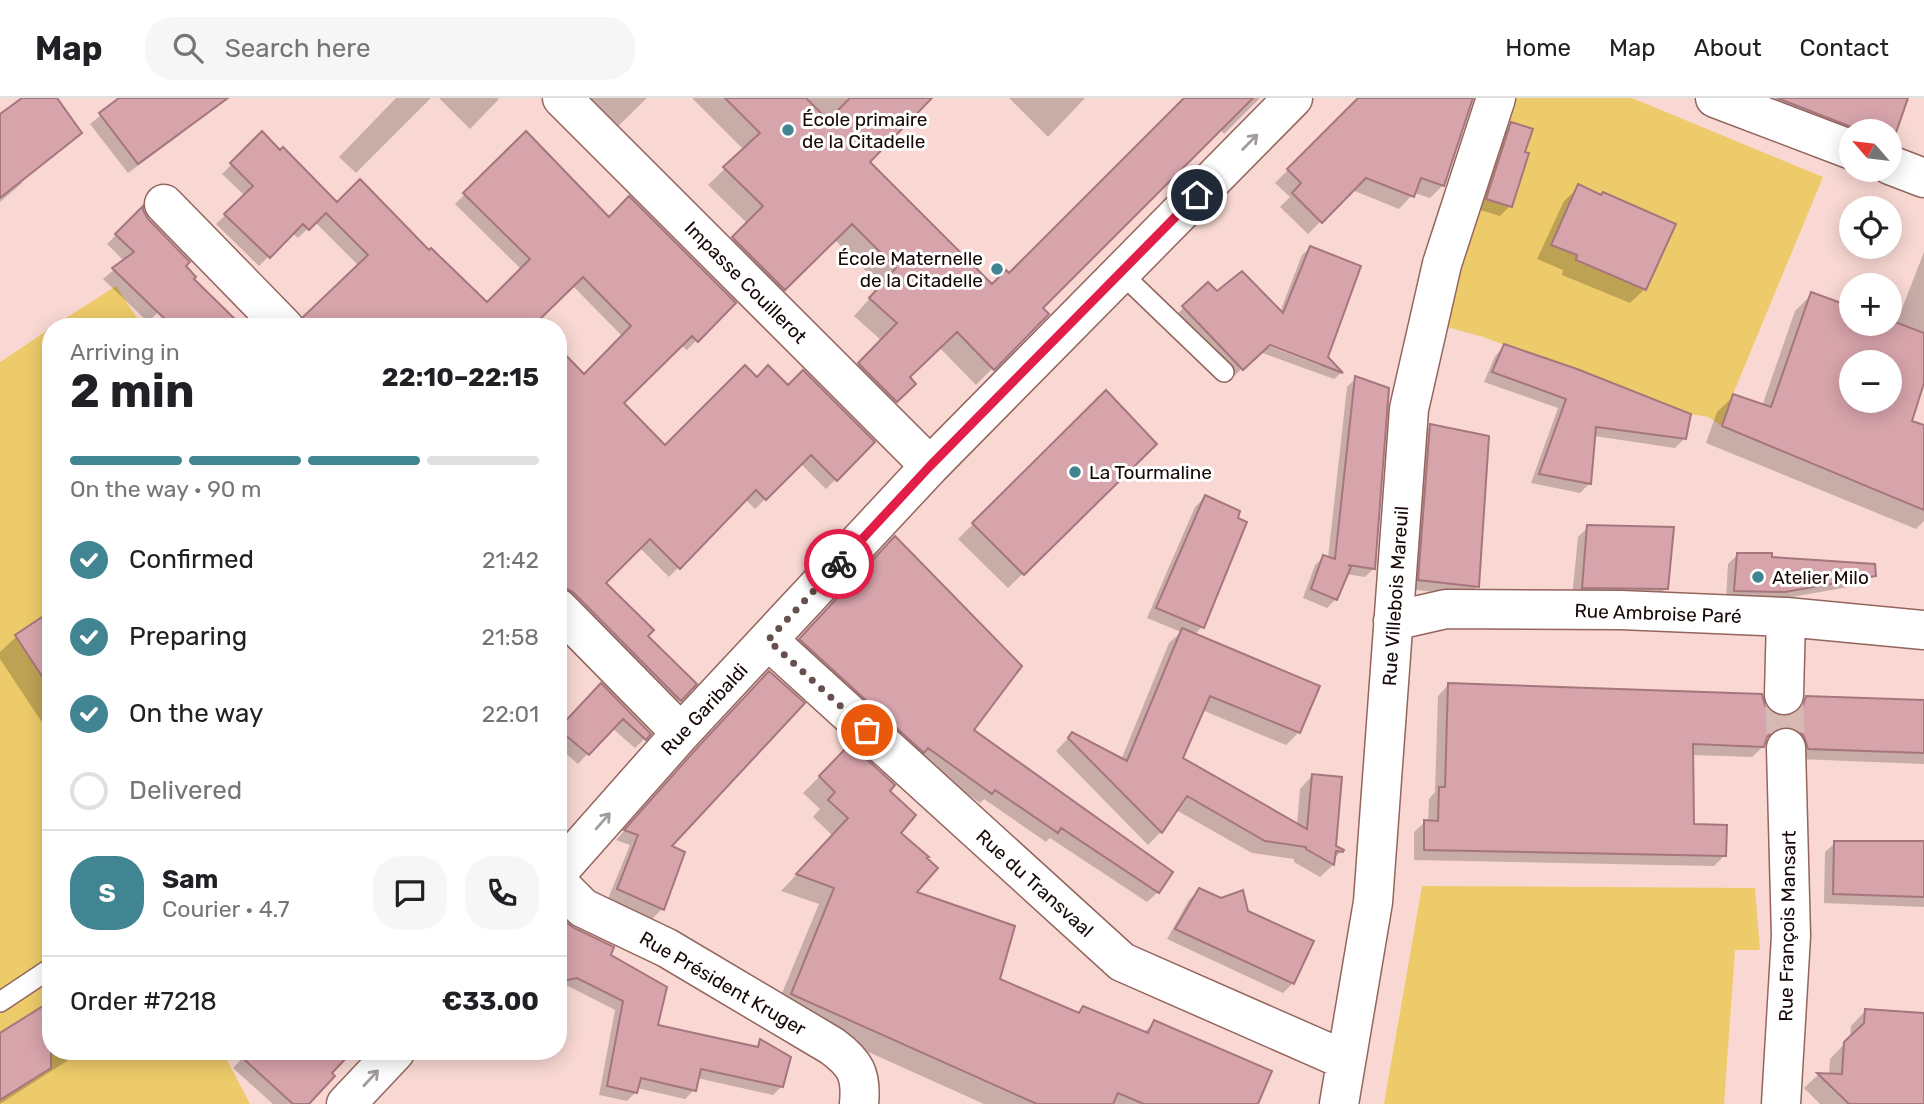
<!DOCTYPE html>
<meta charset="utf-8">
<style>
body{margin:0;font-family:Rubik,sans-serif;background:#f6f6f6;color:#202124;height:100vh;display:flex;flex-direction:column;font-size:26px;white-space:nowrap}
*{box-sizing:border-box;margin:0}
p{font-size:23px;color:#757577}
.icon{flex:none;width:38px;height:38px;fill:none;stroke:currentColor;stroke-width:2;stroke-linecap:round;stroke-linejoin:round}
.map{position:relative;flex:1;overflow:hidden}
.side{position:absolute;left:42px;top:220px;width:525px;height:742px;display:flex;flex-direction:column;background:#fff;border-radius:28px;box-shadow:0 4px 18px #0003}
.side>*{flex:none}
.needle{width:46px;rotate:298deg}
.fabs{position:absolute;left:1839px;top:21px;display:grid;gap:14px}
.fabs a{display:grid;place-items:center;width:63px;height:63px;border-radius:50%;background:#fff;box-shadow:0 4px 18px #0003;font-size:35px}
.pin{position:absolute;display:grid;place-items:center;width:60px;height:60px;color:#fff;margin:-30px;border:4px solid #fff;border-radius:50%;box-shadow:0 2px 7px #0007}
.courier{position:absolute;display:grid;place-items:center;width:70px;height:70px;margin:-35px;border:5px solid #e11d48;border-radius:50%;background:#fff;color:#222;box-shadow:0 2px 9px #0007}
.summary em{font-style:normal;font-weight:700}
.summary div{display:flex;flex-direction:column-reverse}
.summary{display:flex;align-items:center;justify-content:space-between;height:119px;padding:0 28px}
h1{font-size:46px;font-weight:700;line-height:52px}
.bar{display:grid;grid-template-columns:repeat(4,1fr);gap:10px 7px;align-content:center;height:84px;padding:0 28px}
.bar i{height:9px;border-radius:5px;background:#e0e0e0}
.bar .on{background:#408591}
.bar p{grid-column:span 4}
.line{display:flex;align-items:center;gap:18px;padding:0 28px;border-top:2px solid #e0e0e0}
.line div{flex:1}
.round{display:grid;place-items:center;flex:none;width:74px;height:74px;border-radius:28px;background:#f6f6f6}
ol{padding:0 28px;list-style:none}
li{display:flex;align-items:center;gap:21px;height:77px}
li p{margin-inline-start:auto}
li .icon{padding:7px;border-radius:50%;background:#408591;color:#fff;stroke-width:4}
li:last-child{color:#757577}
li i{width:38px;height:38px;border:4px solid #e0e0e0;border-radius:50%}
header{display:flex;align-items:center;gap:42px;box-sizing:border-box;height:98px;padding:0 35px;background:#fff;border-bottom:2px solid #e0e0e0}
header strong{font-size:33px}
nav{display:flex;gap:38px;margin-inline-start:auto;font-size:24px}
.search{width:490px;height:63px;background:#f6f6f6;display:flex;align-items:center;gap:18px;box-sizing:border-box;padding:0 24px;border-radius:28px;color:#757577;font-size:26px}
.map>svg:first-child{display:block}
.green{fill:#edcb6a}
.shadow{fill:#0003;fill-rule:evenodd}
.building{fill:#d7a4ab;stroke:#a6767d;stroke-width:2;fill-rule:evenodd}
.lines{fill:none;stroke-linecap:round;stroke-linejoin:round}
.minor-tunnel{stroke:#d7b9b4;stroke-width:38;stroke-dasharray:38 19;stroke-linecap:butt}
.service-casing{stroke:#93655d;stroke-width:22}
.minor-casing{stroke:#93655d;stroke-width:41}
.service{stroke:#fff;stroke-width:19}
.minor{stroke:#fff;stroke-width:38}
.oneway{stroke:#a29c9b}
.done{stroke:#66504d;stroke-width:7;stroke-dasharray:0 12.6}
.route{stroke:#e11d48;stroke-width:9}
.poi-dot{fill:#408591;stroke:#fff;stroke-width:2.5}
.labels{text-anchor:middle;stroke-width:6;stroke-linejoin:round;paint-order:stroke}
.poi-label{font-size:19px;fill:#170705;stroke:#fff;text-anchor:start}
.street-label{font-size:19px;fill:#170705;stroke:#fff}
</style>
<header>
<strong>Map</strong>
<div class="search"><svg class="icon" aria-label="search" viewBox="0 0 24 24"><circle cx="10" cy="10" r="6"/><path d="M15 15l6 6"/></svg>Search here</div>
<nav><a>Home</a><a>Map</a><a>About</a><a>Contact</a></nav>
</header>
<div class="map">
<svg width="1924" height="1006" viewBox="0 0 1924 1006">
<rect width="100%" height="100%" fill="#f9d8d3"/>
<path class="green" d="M1507 0H1632L1823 79 1733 296 1722 328 1708 319 1691 316 1483 239 1440 227Z
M116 188 143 229H52Z
M51 230V954H223L250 1006H0V264Z
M1422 788 1755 790 1760 852H1735L1724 1006H1384Z"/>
<path class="shadow" d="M25 0H55L21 83 22 85 0 104V27Z
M122 0H171L191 26 181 36 128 75 90 26Z
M396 0H431L356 75 339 59Z
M439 0H497L499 1 470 31Z
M559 0H647L603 43Z
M692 0H930L867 64 992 189 1009 178 1186 0H1260L1224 36 1220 31 1041 210 1046 216 976 287 939 249 907 279 897 302 879 319 843 283 882 243 854 218 881 188 835 142 768 208 717 157 748 126 708 87 744 52Z
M1009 0H1085L1048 39Z
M1360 0H1471L1443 87 1430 100 1414 95 1399 111 1352 92 1308 136 1280 109 1290 99 1275 85Z
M1730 0H1907L1890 46V33H1852Z
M1512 26 1510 108 1500 118 1477 111 1502 36Z
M262 36 337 107 429 155 487 207 522 172 455 106 526 36 609 121 733 205 687 252 681 247 621 305 665 349 757 281 788 289 873 344 826 391 801 366 755 411 745 401 669 479 639 449 603 485 646 538 694 586 670 612 558 500V379L584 278 623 239 572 187 533 226 536 229H420L408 217 395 229H295L359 168 315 124 298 140 292 135 259 168 216 126 245 98 222 76Z
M1579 89 1645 191 1630 205 1562 177 1563 172 1537 161 1564 103Z
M141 112 192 181 241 229H176L160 212 148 224 103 181 124 163 107 146Z
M1310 150 1326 260 1341 275 1334 281 1260 254 1234 278 1176 217 1208 186 1216 195 1280 214 1302 157ZM1262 242 1321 265V268L1261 245Z
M1924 154V280L1909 324 1924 329V423L1916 431 1706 345 1717 314 1734 298 1762 308 1795 213 1812 196 1852 226H1890V224L1896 226ZM1852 264H1890V303H1852Z
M1505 248 1685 340 1675 350 1594 338 1589 386 1580 395 1531 385 1558 310 1484 284 1495 258Z
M1356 280 1374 470 1365 479 1346 476 1336 501 1327 510 1303 500 1315 467 1324 459 1328 460 1347 289Z
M1106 294 1155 346 1008 490 958 441Z
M1430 328 1477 489 1467 498 1409 491 1421 338Z
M1205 399 1202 529 1194 537 1299 634 1286 647 1202 612 1181 661 1297 727 1300 691 1312 678 1334 749 1342 753 1333 761V767L1320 779 1294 764V761L1252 755 1176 712 1161 734 1148 747 1056 653 1072 636 1121 662 1169 545 1181 534 1147 520 1195 409Z
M1588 429 1666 490 1656 500 1572 499 1578 439Z
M884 451 972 632 1158 794 1147 804 1050 740 1046 744 984 701 980 705 917 660 790 552Z
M1738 456 1770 461 1874 477 1865 486 1775 502 1726 501 1728 466Z
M51 515V638L0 561V554L16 539Z
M601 587 649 636 635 650 612 630 578 666 564 654 558 661V611L569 621Z
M1448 587 1764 609 1771 617 1783 621 1794 618 1796 611 1807 600 1924 604V666L1798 661 1774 638 1765 641 1763 649 1752 659 1692 657V728L1725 757 1714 768 1414 762V734L1425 724H1428L1429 701 1435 694 1438 598Z
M850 648 887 693 914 795 998 882 1078 916 1083 910 1143 935 1155 924 1256 1006H984L775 912 819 806 781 793 833 738 813 719 820 711 803 695Z
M688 662 669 749 662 811 652 821 608 801 630 747 616 742Z
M1835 745H1924V809L1824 805 1825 754Z
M1199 792 1246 814 1293 885 1283 895 1167 841 1189 802Z
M558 823 608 858 656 928 754 950 761 944 782 988 773 997 697 980 694 992 685 1001 637 990 636 994 627 1003 599 997 615 912 568 888 558 890Z
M1865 913 1924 916V1006H1820L1804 990 1818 977H1829L1830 961 1850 940 1851 928Z
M0 937 51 954H81L0 1006Z
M248 954H349L329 975 307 1006H273L233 970Z"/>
<path class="building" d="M22 0H57L82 35 0 100V16Z
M119 0H228L138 66 99 15Z
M725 0H806L828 22 850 0H932L870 64 992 186 1006 172 1009 175 1184 0H1253L1043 210 1049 216 994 272 957 234 910 279 916 286 897 304 858 265 897 225 869 200 896 170 852 126 785 192 732 139 763 108 723 69 760 35Z
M1358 0H1473L1444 88 1421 80 1414 99 1366 80 1322 125 1292 95 1301 85 1287 71Z
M1777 0H1908L1892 46H1890V33H1862Z
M1511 24 1533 31 1525 54 1529 55 1512 109 1486 101Z
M262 33 280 52 283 49 337 104 360 81 429 152 431 150 487 204 530 161 463 95 526 33 609 119 629 98 736 205 698 244 692 238 624 305 665 347 745 267 757 279 768 267 788 287 803 272 875 344 837 383 811 357 766 402 756 392 680 471 650 441 606 485 654 532 648 538 697 586 681 603 574 495 564 489H558V249L584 276 631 228 583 179 532 229H305L303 219 368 157 326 115 309 132 303 126 270 160 224 116 253 88 230 65Z
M1578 86 1601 97 1603 94 1676 126 1646 192 1576 162 1577 157 1551 147Z
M143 108V112L148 121 190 164 186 168 196 179 194 181 243 229H173L112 170 134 154 115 136Z
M1310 148 1361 168 1328 259 1343 275 1270 247 1243 272 1182 208 1208 184 1217 193 1242 173 1283 215Z
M1811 194 1852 209V226H1890V222L1924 235V285L1912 323 1924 327V412L1722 328 1733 296 1771 309ZM1852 264H1890V303H1852Z
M1504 246 1577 271 1691 316 1686 341 1596 329 1591 386 1539 376 1566 301 1492 274Z
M1355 278 1389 290 1375 471 1348 467 1351 469 1337 502 1311 491 1323 457 1335 461Z
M1106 292 1157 346 1024 477 972 425Z
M1430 326 1489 338 1479 489 1418 482Z
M1205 397 1240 413 1238 420 1247 424 1204 530 1156 510Z
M1587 427 1674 429 1668 491 1582 490Z
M895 438 1022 568 974 632 1173 774 1159 795 1061 730 1058 735 995 692 992 696 928 650 924 655 799 541Z
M1737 455H1772V459L1875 466 1876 478 1785 494 1734 493Z
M51 513V592L15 537Z
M1182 530 1320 588 1300 635 1210 598 1183 660 1307 731 1312 676 1342 679 1336 748 1344 752 1343 754 1336 753 1334 767 1306 751V749L1265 743 1187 698 1162 735 1068 640 1072 634 1127 663Z
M769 573 805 605 672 748 685 754 664 812 617 791 638 737 624 732 697 650Z
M601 585 651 636 646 642 623 621 589 657 558 631Z
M1448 585 1762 596 1765 608 1772 615 1783 619 1795 616 1803 608 1806 598 1924 602V655L1808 651 1804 638 1796 631 1786 628 1774 632 1767 639 1764 649 1693 646 1694 726 1727 727 1726 758 1424 752V722L1438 723 1439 689H1445Z
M850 646 895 687 890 693 916 717 901 735 929 759 927 760 938 770 917 794 1015 828 1000 881 1079 915 1083 908 1148 935 1154 922 1272 973 1258 1006H1144L1118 995 1113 1006H1037L791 896 834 790 796 776 848 720 828 702 835 694 819 678Z
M1834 743H1924V799L1833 796Z
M1199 790 1221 800 1243 792 1248 813 1314 843 1294 886 1175 831Z
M558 818 574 830 614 849 611 857 667 889 658 927 758 949 760 941 791 959 783 989 701 971 696 993 641 980 637 995 607 988 623 903 577 880 558 884Z
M51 903V970L0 1002V935Z
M1865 911 1924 915V1006H1849L1817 975 1842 976 1844 944 1864 925Z
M236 954H352L332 975 335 978 309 1006H293Z"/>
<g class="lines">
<path class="minor-tunnel" d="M1784 597 1786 650"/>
<g class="service-casing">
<path id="service" d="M1121 175 1224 274
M0 904 51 870"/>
</g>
<g class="minor-casing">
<path id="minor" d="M562 0 930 368
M1715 0 1852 52
M1890 67 1924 80
M164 106 284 229
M558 510 681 635
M1393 523 1446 511 1621 512 1786 519 1924 532
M768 542 1122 864 1345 962
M1784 597 1786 519
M558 774 681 635 930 368 1293 0
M558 785 583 810 667 850 832 948C855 965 862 976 859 1006
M346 1006 395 954
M1339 1006 1373 804 1409 311 1442 166 1496 0
M1781 1006 1791 838 1786 650"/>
</g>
<use href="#service" class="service"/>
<use href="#minor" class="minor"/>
</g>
<defs><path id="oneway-shaft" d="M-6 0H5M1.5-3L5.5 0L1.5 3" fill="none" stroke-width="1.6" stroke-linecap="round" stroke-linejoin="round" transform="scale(1.75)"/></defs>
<g class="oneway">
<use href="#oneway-shaft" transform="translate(1250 44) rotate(-45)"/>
<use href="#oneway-shaft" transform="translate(603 723) rotate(-49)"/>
<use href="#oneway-shaft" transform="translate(371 980) rotate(-47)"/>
</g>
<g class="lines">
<path class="done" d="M839 466 768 542 867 632"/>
<path class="route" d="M839 466 930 368 1197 97"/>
</g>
<g class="poi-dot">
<circle cx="788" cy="32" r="7"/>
<circle cx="997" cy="171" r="7"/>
<circle cx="1075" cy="374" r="7"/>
<circle cx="1758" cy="479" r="7"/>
</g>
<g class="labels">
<g class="poi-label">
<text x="802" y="28">École primaire<tspan x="802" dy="22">de la Citadelle</tspan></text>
<text x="983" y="167" text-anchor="end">École Maternelle<tspan x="983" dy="22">de la Citadelle</tspan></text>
<text x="1089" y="381">La Tourmaline</text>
<text x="1772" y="486">Atelier Milo</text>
</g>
<g class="street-label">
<text transform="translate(746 184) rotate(45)" y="7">Impasse Couillerot</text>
<text transform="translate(1395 498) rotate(-86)" y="7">Rue Villebois Mareuil</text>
<text transform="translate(1658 515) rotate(2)" y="7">Rue Ambroise Paré</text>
<text transform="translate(704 611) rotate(-47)" y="7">Rue Garibaldi</text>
<text transform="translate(1035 785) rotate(42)" y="7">Rue du Transvaal</text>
<text transform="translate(1787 828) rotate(-89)" y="7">Rue François Mansart</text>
<text transform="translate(723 885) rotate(30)" y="7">Rue Président Kruger</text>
</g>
</g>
</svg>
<div class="fabs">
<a><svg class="needle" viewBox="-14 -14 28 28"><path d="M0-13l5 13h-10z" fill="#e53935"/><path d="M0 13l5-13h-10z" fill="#757577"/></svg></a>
<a><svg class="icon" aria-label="locate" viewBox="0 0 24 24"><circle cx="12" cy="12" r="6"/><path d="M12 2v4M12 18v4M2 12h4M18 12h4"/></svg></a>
<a>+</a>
<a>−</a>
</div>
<div class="pin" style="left:867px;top:632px;background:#ea580c"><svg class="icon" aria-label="bag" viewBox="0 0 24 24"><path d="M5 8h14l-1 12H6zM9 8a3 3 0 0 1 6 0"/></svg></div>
<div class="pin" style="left:1197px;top:97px;background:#1f2937"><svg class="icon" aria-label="home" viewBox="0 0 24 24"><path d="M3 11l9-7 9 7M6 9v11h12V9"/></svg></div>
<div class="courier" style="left:839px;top:466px"><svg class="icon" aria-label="bike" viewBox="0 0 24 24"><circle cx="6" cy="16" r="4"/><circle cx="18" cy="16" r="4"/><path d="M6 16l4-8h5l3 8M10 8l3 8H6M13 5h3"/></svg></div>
<section class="side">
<div class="summary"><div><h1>2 min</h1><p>Arriving in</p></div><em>22:10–22:15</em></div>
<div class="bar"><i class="on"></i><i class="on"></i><i class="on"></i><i></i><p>On the way · 90 m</p></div>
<ol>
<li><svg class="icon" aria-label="check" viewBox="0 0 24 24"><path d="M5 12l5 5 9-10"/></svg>Confirmed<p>21:42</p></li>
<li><svg class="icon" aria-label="check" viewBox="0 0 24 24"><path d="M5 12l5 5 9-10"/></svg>Preparing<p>21:58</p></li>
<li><svg class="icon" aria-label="check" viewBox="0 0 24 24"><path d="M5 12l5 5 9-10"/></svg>On the way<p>22:01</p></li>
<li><i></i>Delivered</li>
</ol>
<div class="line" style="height:126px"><b class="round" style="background:#408591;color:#fff">S</b><div><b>Sam</b><p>Courier · 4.7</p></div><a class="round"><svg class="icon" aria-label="chat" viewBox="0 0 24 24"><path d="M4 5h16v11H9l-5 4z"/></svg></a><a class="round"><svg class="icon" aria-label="phone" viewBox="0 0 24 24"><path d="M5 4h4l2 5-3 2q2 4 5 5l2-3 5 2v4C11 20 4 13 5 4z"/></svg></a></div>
<div class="line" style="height:91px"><div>Order #7218</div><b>€33.00</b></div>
</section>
</div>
